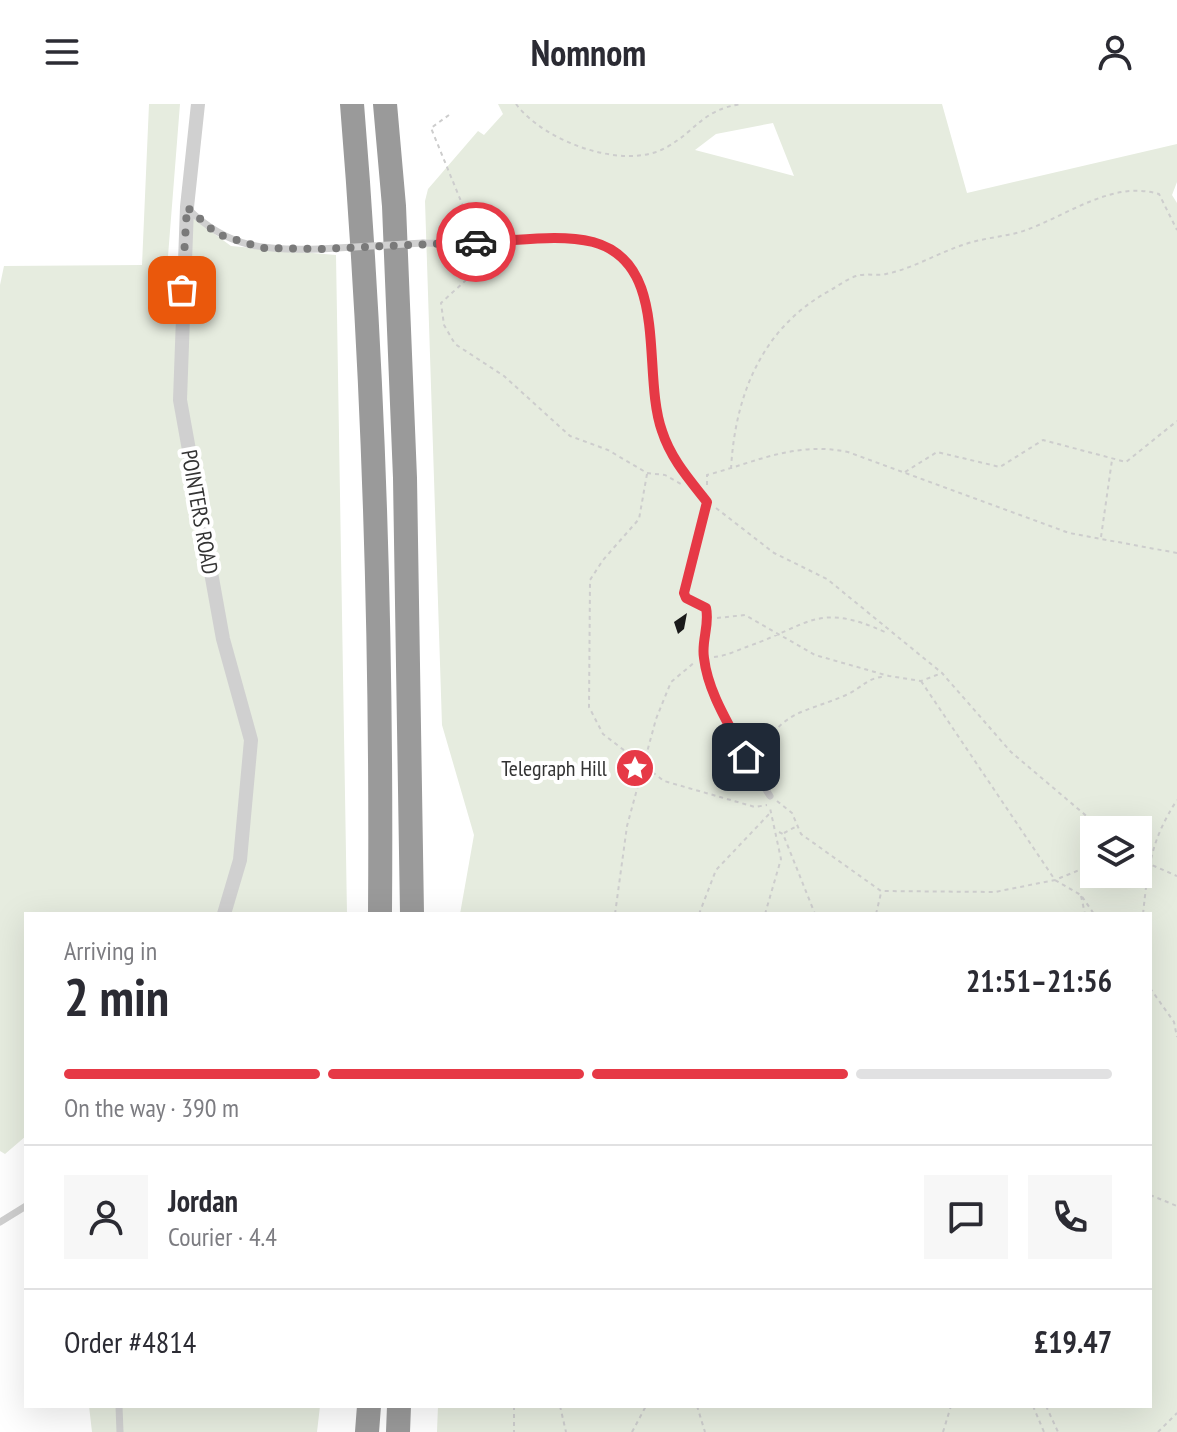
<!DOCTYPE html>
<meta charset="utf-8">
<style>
body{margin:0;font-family:"PT Sans Narrow",sans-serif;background:#f7f7f7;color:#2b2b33;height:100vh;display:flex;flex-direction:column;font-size:30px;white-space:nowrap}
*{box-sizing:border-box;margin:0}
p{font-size:26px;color:#7c7c81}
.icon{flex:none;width:44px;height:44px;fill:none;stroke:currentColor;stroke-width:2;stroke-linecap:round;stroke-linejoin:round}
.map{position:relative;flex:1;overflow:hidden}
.side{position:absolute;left:24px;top:808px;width:1128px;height:496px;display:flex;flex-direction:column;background:#fff;border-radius:0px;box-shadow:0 8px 32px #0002}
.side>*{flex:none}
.fabs{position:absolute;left:1080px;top:712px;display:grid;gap:16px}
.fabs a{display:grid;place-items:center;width:72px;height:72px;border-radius:0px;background:#fff;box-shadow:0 8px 32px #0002;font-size:40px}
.pin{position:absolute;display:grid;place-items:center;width:68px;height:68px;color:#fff;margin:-34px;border-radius:16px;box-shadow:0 4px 12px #0006}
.courier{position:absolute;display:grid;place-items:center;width:80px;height:80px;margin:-40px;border:6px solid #e63946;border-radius:50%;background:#fff;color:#222;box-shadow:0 2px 10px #0007}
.head em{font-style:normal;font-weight:800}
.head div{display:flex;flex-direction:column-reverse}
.head{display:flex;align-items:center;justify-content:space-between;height:136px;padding:0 40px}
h1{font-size:52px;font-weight:800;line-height:60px}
.bar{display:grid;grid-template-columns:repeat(4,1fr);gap:12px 8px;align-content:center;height:96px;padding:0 40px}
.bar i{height:10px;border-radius:6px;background:#e1e1e2}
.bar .current{background:#e63946}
.bar p{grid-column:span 4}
.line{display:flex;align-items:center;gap:20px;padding:0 40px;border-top:2px solid #e1e1e2}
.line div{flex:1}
.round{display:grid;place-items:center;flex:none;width:84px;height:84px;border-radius:0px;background:#f7f7f7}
header{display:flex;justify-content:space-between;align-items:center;height:104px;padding:0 40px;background:#fff;font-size:36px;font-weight:800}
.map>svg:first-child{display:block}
.green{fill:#e6ecdf;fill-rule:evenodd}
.building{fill:#1a1a1a}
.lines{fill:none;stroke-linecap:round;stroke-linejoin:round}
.path{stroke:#cdcdcd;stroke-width:2;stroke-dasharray:4 4;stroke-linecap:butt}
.service{stroke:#d0d0d0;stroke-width:7}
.minor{stroke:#d0d0d0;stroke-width:14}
.motorway{stroke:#9a9a9a;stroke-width:24}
.service-bridge{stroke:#d0d0d0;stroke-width:7}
.done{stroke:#7a7a7a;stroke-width:8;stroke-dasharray:0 14.4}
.route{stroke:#e63946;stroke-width:10}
.labels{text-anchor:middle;stroke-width:8;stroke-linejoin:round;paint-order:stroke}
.street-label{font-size:22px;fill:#333;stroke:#fff}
.poi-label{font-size:22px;fill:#333;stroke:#fff;text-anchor:end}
</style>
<header><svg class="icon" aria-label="menu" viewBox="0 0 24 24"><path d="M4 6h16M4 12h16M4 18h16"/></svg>Nomnom<svg class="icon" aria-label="person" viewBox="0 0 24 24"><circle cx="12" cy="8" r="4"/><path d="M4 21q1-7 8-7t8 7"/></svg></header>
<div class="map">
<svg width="1177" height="1328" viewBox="0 0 1177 1328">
<rect width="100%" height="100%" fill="#fff"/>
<path class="green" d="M149 0H180L167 165 192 166 189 163 190 112 231 142 336 151 347 810H26V1032L5 1050 0 1047V181L4 162 142 161Z
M498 0H942L967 89 1177 40V78L1172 91 1177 99V1328H437L438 1302H1150V810H460L474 731 442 621 425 97 428 85 478 27 484 31 503 10ZM773 19 794 72 695 46 716 30ZM1094 726H1138V770H1094Z
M89 1302H320L317 1328H92Z"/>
<path class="building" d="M687 509 684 525 678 530 674 518Z"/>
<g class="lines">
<path class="path" d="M516 0C543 37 625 68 667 43 697 26 702 6 741 0
M449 11 431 24 474 129
M473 149 477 166 441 199 444 221 455 240 504 272 570 332 608 346 647 369 665 371 681 380
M731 365C735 291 762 224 829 187 838 182 847 175 856 172 865 169 877 172 886 170 915 164 939 148 966 140 986 133 1007 133 1026 126 1068 111 1113 76 1159 90L1177 126
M905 368 937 348 1000 363 1043 336 1126 358 1177 317
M647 370 639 415 603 456 590 476 589 603 603 630 664 677 755 703 767 701
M707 381V371C756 358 796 337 848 348L1069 429 1177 449
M716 404 774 449 827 475 942 569 1011 648 1103 726
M1101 433 1112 356
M717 514 745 511 815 551 889 572 921 577 942 569
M714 553C726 552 738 546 749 542 811 520 818 498 885 528
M921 577 1055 776 1081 791 1094 810
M760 658C775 606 806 609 846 591 864 583 864 575 886 572
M777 697 792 709 801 730 881 787 995 788 1055 776 1094 760
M779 728 783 730 815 810
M784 729 795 723
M1138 755 1177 772
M1081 792 1085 810
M615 810 627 722 656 615 671 578 695 558
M699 810 716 766 771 708
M765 810 781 755 770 704
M876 810 881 789
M1143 810C1148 763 1151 736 1177 696
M1150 884 1174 918 1177 933
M1150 1091 1177 1102
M514 1302V1328
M560 1302 566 1328
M697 1302 705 1328
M1033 1302 1044 1328
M1046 1302 1058 1328
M632 1328 646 1302
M943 1328 951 1302
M1158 1328 1177 1309"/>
<path class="service" d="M188 105C229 145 265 146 320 145
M423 139C470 141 552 127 593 139 672 161 641 268 662 327 672 355 689 375 707 398L684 489 686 494 706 504C711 524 701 544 705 565 713 605 748 657 770 692
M0 1118 26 1102
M119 1302 120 1328"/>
<path class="minor" d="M198 0 187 103 180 296 223 535 251 636 240 756 224 810"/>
<path class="motorway" d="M352 0C374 269 382 540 380 810
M385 0 394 102 405 374 412 810
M367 1328 369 1302
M398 1328 399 1302"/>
<path class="service-bridge" d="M320 145 423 139"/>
</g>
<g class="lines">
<path class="done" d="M182 186 187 103 217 130 263 144 320 145 476 138"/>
<path class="route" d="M476 138C513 138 556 129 593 138 671 159 641 268 662 327 671 355 689 375 707 398L684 489 686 494 706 504C710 521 701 537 704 554 708 589 730 622 746 653"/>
</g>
<defs>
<g id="sight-disc" transform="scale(2)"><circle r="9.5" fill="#e63946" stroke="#fff"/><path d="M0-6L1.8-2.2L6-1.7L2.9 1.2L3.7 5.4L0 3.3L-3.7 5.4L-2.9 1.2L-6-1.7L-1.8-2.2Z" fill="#fff"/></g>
</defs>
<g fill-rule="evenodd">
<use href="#sight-disc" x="635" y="664"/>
</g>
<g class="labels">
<g class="street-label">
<text transform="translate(200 408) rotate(80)" y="8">POINTERS ROAD</text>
</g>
<g class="poi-label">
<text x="607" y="672">Telegraph Hill</text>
</g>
</g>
</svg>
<div class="fabs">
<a><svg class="icon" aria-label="layers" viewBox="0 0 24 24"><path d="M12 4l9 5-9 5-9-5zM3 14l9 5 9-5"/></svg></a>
</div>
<div class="pin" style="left:182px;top:186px;background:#ea580c"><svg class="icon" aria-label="bag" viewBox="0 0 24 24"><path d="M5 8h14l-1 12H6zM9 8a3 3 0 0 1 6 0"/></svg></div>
<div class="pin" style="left:746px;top:653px;background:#1f2937"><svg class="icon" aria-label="home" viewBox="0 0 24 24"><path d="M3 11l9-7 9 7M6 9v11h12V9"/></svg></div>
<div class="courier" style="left:476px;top:138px"><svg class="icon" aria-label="car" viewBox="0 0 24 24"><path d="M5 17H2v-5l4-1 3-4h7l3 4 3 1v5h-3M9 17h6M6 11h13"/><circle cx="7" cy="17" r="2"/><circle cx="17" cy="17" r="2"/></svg></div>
<section class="side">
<div class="head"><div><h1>2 min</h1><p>Arriving in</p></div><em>21:51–21:56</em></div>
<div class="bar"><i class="current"></i><i class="current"></i><i class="current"></i><i></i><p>On the way · 390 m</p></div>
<div class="line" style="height:144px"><a class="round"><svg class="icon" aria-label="person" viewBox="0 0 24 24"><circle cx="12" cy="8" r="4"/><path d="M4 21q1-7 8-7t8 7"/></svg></a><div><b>Jordan</b><p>Courier · 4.4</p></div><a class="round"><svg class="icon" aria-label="chat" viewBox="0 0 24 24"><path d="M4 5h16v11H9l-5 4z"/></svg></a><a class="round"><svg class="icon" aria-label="phone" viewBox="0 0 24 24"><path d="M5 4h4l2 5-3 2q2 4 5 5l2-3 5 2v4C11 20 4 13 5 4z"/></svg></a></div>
<div class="line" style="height:104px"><div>Order #4814</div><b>£19.47</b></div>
</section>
</div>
